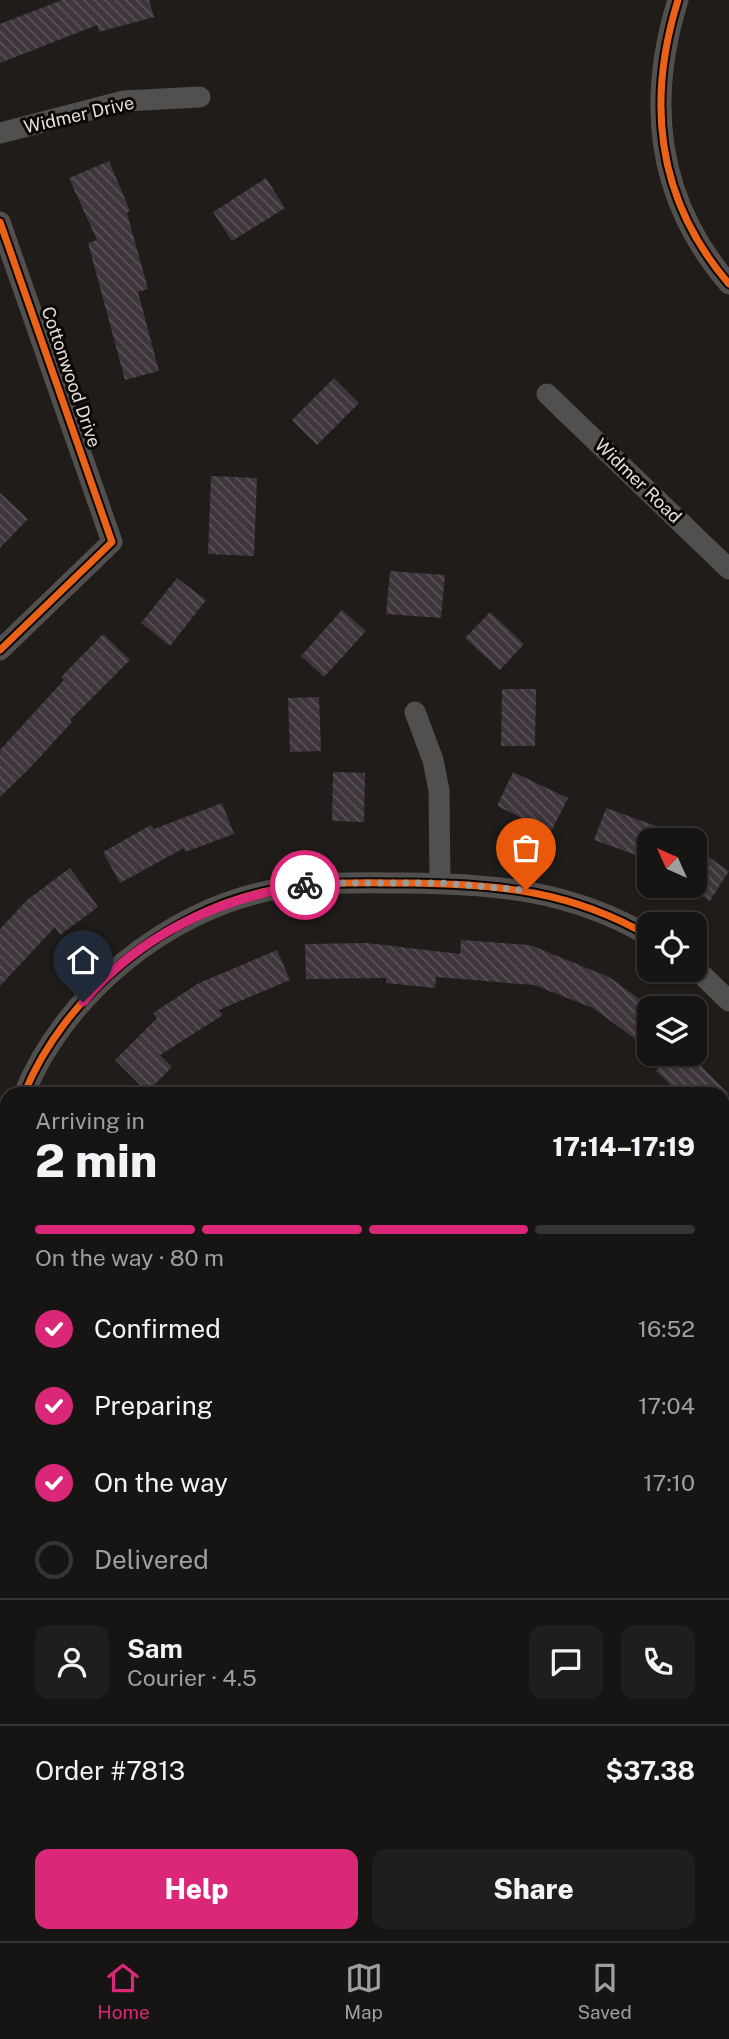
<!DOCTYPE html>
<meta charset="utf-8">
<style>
body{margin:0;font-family:"Public Sans",sans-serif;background:#201e1c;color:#f1f3f6;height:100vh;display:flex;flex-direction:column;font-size:26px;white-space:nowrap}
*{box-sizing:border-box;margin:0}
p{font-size:23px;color:#9e9fa0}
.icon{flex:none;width:38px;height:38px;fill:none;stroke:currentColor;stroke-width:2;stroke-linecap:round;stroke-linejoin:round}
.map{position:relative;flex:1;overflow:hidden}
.side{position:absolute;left:0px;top:1087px;width:730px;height:856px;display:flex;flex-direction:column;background:#171513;border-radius:21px 21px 0 0;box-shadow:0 2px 5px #0004,0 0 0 2px #363433}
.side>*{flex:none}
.needle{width:46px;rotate:315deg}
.tools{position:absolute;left:637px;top:828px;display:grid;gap:14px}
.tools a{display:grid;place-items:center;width:70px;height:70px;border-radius:14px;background:#171513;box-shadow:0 2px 5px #0004,0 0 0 2px #363433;font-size:35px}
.pin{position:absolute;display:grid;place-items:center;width:60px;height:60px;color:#fff;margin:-72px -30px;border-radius:50% 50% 50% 0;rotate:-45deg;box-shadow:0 0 7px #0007}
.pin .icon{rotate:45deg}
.courier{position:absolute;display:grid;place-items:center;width:70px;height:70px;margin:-35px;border:5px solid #db2777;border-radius:50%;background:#fff;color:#222;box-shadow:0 2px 9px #0007}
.head em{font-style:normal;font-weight:800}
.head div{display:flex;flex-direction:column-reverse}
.head{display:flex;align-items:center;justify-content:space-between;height:119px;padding:0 35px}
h1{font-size:46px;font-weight:800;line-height:52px}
.bar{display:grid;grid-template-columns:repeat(4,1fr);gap:10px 7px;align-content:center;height:84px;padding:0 35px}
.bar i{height:9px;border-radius:5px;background:#363433}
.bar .active{background:#db2777}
.bar p{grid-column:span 4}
.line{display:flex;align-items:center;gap:18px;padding:0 35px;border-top:2px solid #363433}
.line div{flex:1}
.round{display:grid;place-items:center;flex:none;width:74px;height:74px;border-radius:14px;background:#201e1c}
ol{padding:0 35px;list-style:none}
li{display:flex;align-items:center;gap:21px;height:77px}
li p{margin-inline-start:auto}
li .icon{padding:7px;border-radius:50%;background:#db2777;color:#fff;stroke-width:4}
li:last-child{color:#9e9fa0}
li i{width:38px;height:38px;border:4px solid #363433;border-radius:50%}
.action{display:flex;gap:14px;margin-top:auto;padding:14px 35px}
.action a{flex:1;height:80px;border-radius:14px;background:#db2777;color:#fff;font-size:28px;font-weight:800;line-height:80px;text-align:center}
.action a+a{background:#201e1c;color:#f1f3f6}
.menu{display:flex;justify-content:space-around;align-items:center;height:98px;border-top:2px solid #363433;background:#171513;font-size:19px;color:#9e9fa0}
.menu a{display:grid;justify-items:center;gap:4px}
.menu .active{color:#db2777}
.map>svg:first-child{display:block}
.building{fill:url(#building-back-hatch)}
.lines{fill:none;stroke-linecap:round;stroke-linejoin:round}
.minor{stroke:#52504e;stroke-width:21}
.cycleway-casing{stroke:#0a0705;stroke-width:11}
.cycleway{stroke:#ea6118;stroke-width:7}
.done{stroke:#9e9a96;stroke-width:7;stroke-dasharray:0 12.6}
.route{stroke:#db2777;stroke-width:9}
.labels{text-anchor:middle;stroke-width:6;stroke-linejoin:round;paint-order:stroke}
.street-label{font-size:18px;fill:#e2deda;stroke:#0a0705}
</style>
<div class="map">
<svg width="729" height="1941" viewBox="0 0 729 1941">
<defs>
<pattern id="building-back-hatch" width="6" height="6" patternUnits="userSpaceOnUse" patternTransform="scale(1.75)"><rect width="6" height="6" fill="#3e353d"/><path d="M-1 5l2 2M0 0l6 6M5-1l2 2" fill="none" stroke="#5a5258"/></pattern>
</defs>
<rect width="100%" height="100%" fill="#1f1c19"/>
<path class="building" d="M62 0H149L154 17 99 32 97 25 0 63V24Z
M109 161 130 211 127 213 148 289 138 292 159 371 125 380 88 243 97 240 69 178Z
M266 178 285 208 232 241 213 212Z
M334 378 359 403 317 445 292 420Z
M211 476 257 478 254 556 208 554Z
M0 493 28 519 0 548Z
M390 571 445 575 441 618 386 614Z
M177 578 206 600 170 646 141 623Z
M342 610 366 631 324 677 301 656Z
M490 612 524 644 500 670 465 638Z
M103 634 130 660 70 720 72 722 28 770 0 797V750L64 680 61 677Z
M502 689H536L535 746H501Z
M319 697 321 751 290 752 288 698Z
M333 772 365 773 364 822 332 821Z
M513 772 568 798 551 832 497 806Z
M222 803 234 834 185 852 184 848 120 883 103 852 151 825 154 829Z
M606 808 659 827 654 840H649L647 859 594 840Z
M695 848 729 871 710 901 695 891Z
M70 868 98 907 60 935 55 927 0 986V929L27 900Z
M461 940 530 945 609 977 649 1006V1049L593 1008 534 985 436 977 435 988 386 983V978L306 979 305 944 367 943 460 954Z
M277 950 290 980 219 1010 223 1015 160 1055 172 1067 147 1092 115 1060 157 1018 153 1013 199 983Z
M673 1054H689L729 1094H680L656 1071Z"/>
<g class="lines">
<path class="minor" d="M678 0C646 103 657 200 729 284
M0 133 124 101 200 97
M0 222 112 542 0 650
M547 394 729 569
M415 712 433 760 439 790 440 883
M695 968 729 1001
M24 1094C64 995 167 910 272 890 318 881 364 883 410 883 498 884 572 891 649 936
M0 1171 7 1144
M0 1425 7 1454
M723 1433 729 1439
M723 1582 729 1578
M0 1639 7 1632
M0 1928 7 1935"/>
<g class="cycleway-casing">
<path id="cycleway" d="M678 0C646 103 657 200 729 284
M0 222 112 542 0 650
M24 1094C64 995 167 910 272 890 318 881 364 883 410 883 498 884 572 891 649 936"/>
</g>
<use href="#cycleway" class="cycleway"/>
</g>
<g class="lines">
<path class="done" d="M305 885 338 883H440L526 890"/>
<path class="route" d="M83 1002C139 935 221 897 305 885"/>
</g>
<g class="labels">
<g class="street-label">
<text transform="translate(79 115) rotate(-13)" y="6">Widmer Drive</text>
<text transform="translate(71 377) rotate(71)" y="6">Cottonwood Drive</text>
<text transform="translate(638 481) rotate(44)" y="6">Widmer Road</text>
</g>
</g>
</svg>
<div class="tools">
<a><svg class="needle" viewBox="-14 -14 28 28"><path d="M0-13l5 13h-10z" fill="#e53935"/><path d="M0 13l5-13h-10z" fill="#9e9fa0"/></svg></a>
<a><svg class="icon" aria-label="locate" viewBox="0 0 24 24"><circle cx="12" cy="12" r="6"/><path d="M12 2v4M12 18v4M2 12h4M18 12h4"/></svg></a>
<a><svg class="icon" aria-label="layers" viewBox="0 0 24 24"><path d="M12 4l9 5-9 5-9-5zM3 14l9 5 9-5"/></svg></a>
</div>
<div class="pin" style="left:526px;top:890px;background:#ea580c"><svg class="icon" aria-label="bag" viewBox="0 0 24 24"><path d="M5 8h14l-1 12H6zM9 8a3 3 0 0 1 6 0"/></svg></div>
<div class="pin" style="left:83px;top:1002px;background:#1f2937"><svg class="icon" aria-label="home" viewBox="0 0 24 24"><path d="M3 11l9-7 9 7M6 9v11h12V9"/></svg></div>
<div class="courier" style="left:305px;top:885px"><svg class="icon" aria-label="bike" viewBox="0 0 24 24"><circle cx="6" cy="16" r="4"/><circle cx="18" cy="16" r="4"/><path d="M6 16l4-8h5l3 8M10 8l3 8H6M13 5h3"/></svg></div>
<section class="side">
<div class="head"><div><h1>2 min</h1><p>Arriving in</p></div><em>17:14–17:19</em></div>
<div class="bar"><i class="active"></i><i class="active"></i><i class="active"></i><i></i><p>On the way · 80 m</p></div>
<ol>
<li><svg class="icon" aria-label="check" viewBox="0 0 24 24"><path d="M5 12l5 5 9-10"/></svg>Confirmed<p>16:52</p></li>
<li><svg class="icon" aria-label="check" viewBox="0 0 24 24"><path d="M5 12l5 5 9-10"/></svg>Preparing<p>17:04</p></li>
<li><svg class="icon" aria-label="check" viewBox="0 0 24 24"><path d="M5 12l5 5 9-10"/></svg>On the way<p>17:10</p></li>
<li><i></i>Delivered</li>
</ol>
<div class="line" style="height:126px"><a class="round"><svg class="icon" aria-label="person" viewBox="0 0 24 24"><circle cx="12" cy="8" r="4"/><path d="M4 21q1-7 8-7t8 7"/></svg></a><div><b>Sam</b><p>Courier · 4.5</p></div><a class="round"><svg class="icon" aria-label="chat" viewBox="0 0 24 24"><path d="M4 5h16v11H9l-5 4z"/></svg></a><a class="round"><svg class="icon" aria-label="phone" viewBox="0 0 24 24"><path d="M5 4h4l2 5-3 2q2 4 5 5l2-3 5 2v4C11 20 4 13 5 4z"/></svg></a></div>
<div class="line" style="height:91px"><div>Order #7813</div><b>$37.38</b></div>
<div class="action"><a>Help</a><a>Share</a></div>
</section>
</div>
<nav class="menu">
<a class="active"><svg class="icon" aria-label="home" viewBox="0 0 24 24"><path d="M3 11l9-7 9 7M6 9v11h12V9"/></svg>Home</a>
<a><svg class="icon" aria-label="map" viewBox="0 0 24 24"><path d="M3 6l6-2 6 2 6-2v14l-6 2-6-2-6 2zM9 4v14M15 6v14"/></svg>Map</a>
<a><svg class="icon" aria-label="saved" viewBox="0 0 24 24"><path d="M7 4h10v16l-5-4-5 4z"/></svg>Saved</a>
</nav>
